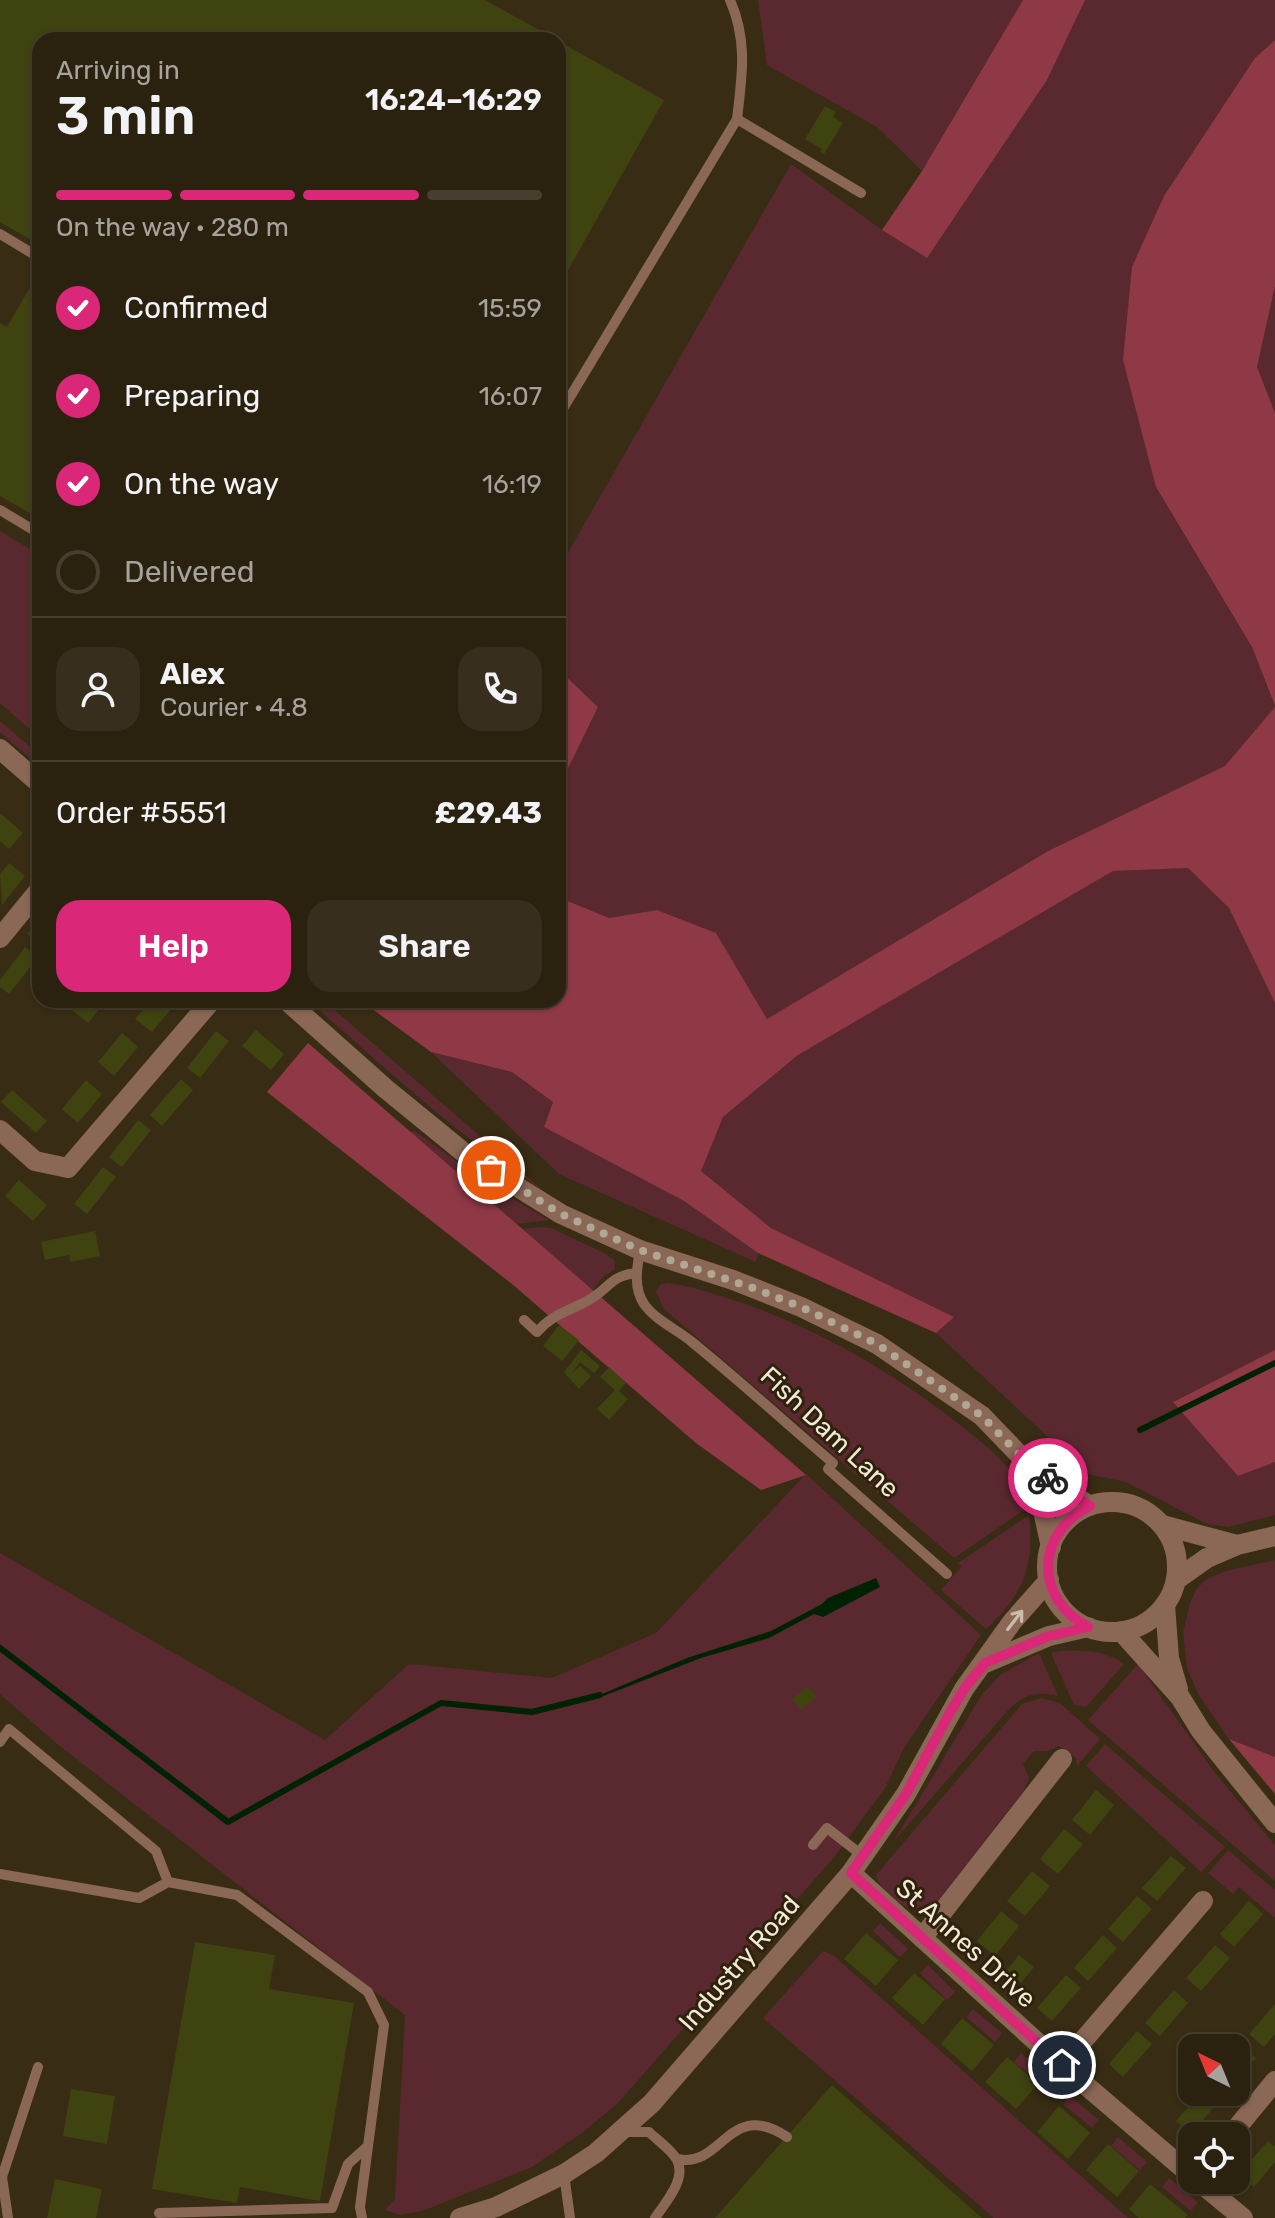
<!DOCTYPE html>
<meta charset="utf-8">
<style>
body{margin:0;font-family:Rubik,sans-serif;background:#372e1d;color:#f1f3f6;height:100vh;display:flex;flex-direction:column;font-size:30px;white-space:nowrap}
*{box-sizing:border-box;margin:0}
p{font-size:26px;color:#a6a39e}
.icon{flex:none;width:44px;height:44px;fill:none;stroke:currentColor;stroke-width:2;stroke-linecap:round;stroke-linejoin:round}
.map{position:relative;flex:1;overflow:hidden}
.details{position:absolute;left:32px;top:32px;width:534px;height:976px;display:flex;flex-direction:column;background:#2b210f;border-radius:24px;box-shadow:0 2px 6px #0004,0 0 0 2px #473e2f}
.details>*{flex:none}
.needle{width:52px;rotate:317deg}
.tools{position:absolute;left:1178px;top:2034px;display:grid;gap:16px}
.tools a{display:grid;place-items:center;width:72px;height:72px;border-radius:16px;background:#2b210f;box-shadow:0 2px 6px #0004,0 0 0 2px #473e2f;font-size:40px}
.pin{position:absolute;display:grid;place-items:center;width:68px;height:68px;color:#fff;margin:-34px;border:4px solid #fff;border-radius:50%;box-shadow:0 2px 8px #0007}
.courier{position:absolute;display:grid;place-items:center;width:80px;height:80px;margin:-40px;border:6px solid #db2777;border-radius:50%;background:#fff;color:#222;box-shadow:0 2px 10px #0007}
.overview em{font-style:normal;font-weight:600}
.overview div{display:flex;flex-direction:column-reverse}
.overview{display:flex;align-items:center;justify-content:space-between;height:136px;padding:0 24px}
h1{font-size:52px;font-weight:600;line-height:60px}
.bar{display:grid;grid-template-columns:repeat(4,1fr);gap:12px 8px;align-content:center;height:96px;padding:0 24px}
.bar i{height:10px;border-radius:6px;background:#473e2f}
.bar .selected{background:#db2777}
.bar p{grid-column:span 4}
.line{display:flex;align-items:center;gap:20px;padding:0 24px;border-top:2px solid #473e2f}
.line div{flex:1}
.round{display:grid;place-items:center;flex:none;width:84px;height:84px;border-radius:24px;background:#372e1d}
ol{padding:0 24px;list-style:none}
li{display:flex;align-items:center;gap:24px;height:88px}
li p{margin-inline-start:auto}
li .icon{padding:8px;border-radius:50%;background:#db2777;color:#fff;stroke-width:4}
li:last-child{color:#a6a39e}
li i{width:44px;height:44px;border:4px solid #473e2f;border-radius:50%}
.button{display:flex;gap:16px;margin-top:auto;padding:16px 24px}
.button a{flex:1;height:92px;border-radius:24px;background:#db2777;color:#fff;font-size:32px;font-weight:600;line-height:92px;text-align:center}
.button a+a{background:#372e1d;color:#f1f3f6}
.map>svg:first-child{display:block}
.green{fill:#5a292f}
.forest{fill:#903946}
.water{fill:#002204}
.lines{fill:none;stroke-linecap:round;stroke-linejoin:round}
.stream{stroke:#002204;stroke-width:6}
.building{fill:#3f4310}
.service{stroke:#8b6756;stroke-width:10}
.minor{stroke:#8b6756;stroke-width:20}
.tertiary{stroke:#8b6756;stroke-width:20}
.oneway{stroke:#cdbcac}
.done{stroke:#b1a795;stroke-width:8;stroke-dasharray:0 14.4}
.route{stroke:#db2777;stroke-width:10}
.labels{text-anchor:middle;stroke-width:6;stroke-linejoin:round;paint-order:stroke}
.street-label{font-size:26px;fill:#f1e9da;stroke:#2f220a}
</style>
<div class="map">
<svg width="1275" height="2218" viewBox="0 0 1275 2218">
<rect width="100%" height="100%" fill="#392c14"/>
<path class="green" d="M758 0H1023L922 171 877 127 767 65Z
M1085 0H1275V40L1255 58 1156 487 1252 647 1275 707 1226 766 1048 851 767 1019 716 933 657 910 609 918 558 897V789L598 707 558 669V570L791 164 882 230 927 258 1047 80Z
M1275 286V413L1257 367Z
M0 531 40 555V738L0 703Z
M0 721 40 755V767L0 732Z
M1188 868 1229 908 1275 1003V1350L1174 1401 1238 1476 1275 1462V1515L1228 1527 1207 1524 1126 1482 1088 1474 936 1333 953 1317 771 1228 700 1170 723 1117 798 1055 1113 871Z
M308 1000H323L541 1189C456 1135 383 1066 308 1000Z
M431 1052 512 1072 553 1102 544 1127 684 1201 758 1253 756 1262 559 1174Z
M415 1131 490 1186 549 1220 515 1224 410 1132Z
M542 1227 551 1228 606 1254 614 1260 615 1269 603 1277 593 1290 520 1229Z
M668 1283C691 1286 711 1293 733 1300 818 1328 894 1373 964 1428 989 1449 1023 1473 1027 1508L954 1558 664 1309 656 1292 661 1284Z
M806 1474 981 1635 904 1748 885 1788 835 1856 618 2103 582 2133 532 2167 425 2210 400 2215 385 2210 395 2199 405 2015 56 1743 0 1694V1553L325 1740 409 1664 552 1678 656 1633Z
M1029 1515C1035 1566 1023 1595 986 1629L941 1590 962 1566 958 1563Z
M1275 1560V1757L1229 1739 1198 1694 1187 1668 1183 1633 1190 1603 1197 1588 1207 1579 1226 1571Z
M1059 1651C1080 1650 1106 1650 1124 1664L1086 1707 1074 1705 1051 1653Z
M1039 1653 1058 1696C1037 1691 1026 1694 1010 1708L894 1841 981 1696 1000 1675Z
M1138 1664 1215 1773 1275 1845V1881L1088 1720Z
M1041 1698 1060 1703 1100 1739 1077 1766 1076 1758 1059 1746 1048 1751H1034L1023 1764 1029 1778 1024 1790 937 1902C919 1916 906 1910 891 1895 884 1889 878 1884 876 1875L1022 1704Z
M1105 1744 1225 1847 1201 1872 1086 1766Z
M1228 1850 1275 1890V1918L1239 1887 1233 1894 1208 1873Z
M880 1923 908 1949 900 1957 873 1931Z
M823 1951 834 1956 1128 2218H994L763 2018Z
M928 1965 955 1992 947 2000 920 1973Z
M973 2009 1002 2033 995 2042 966 2017Z
M1021 2053 1050 2078 1043 2086 1014 2062Z
M1070 2096 1099 2120 1092 2128 1063 2104Z
M1118 2137 1147 2162 1140 2170 1111 2146Z
M1169 2178 1198 2202 1191 2211 1162 2187Z"/>
<path class="forest" d="M1023 0H1085L1047 80 927 258 882 230 922 171Z
M1275 40V286L1257 367 1275 413V706L1252 647 1156 487 1123 360 1132 267 1164 196 1255 58Z
M558 669 598 707 558 789Z
M1275 707V1003L1229 908 1188 868 1113 871 798 1055 723 1117 701 1171 771 1228 954 1317 936 1333 758 1253 684 1201 544 1127 553 1102 512 1072 431 1052 360 1000H558V897L609 918 657 910 716 933 767 1019 1048 851 1225 766Z
M308 1043 806 1475 761 1490 696 1443 512 1284 267 1092Z
M1275 1350V1462L1238 1476 1173 1402Z
M1229 1739 1275 1757V1794Z"/>
<path class="water" d="M876 1578 880 1587 823 1617 814 1614 769 1638 701 1658 601 1697H595L687 1658 771 1631 822 1604 828 1598Z"/>
<g class="lines">
<path class="stream" d="M1140 1430 1275 1363
M0 1648 228 1822 441 1703 532 1712 600 1695"/>
</g>
<path class="building" d="M0 0H485L557 40H40V245L0 222Z
M558 41 664 100 558 288Z
M825 106 836 112 833 117 843 123 824 154 820 152 822 149 805 139Z
M35 279 40 282V519L0 496V323L7 327Z
M0 813 23 833 9 849 0 841Z
M9 863 25 876 2 905 0 874Z
M40 918V945L27 934Z
M25 947 38 957 9 994 0 987V980Z
M78 1000H98L103 1004 88 1023 71 1009Z
M151 1000H172L176 1003 152 1032 135 1019Z
M256 1030 284 1054 271 1070 242 1046Z
M216 1031 229 1041 200 1078 187 1068Z
M122 1033 138 1047 114 1076 98 1062Z
M181 1079 193 1090 162 1126 150 1115Z
M86 1080 102 1094 78 1123 62 1109Z
M12 1090 47 1121 36 1133 1 1102Z
M138 1120 151 1130 122 1167 109 1157Z
M103 1167 116 1177 87 1214 74 1204Z
M19 1180 47 1205 33 1221 5 1196Z
M95 1231 100 1256 70 1262 69 1255 45 1260 41 1242Z
M559 1325 579 1340 562 1361 543 1346Z
M581 1350 600 1366 594 1373 580 1362 571 1374 580 1366 591 1376 579 1389 564 1372Z
M609 1367 626 1383 619 1391 628 1399 609 1420 597 1409 615 1390 600 1377Z
M808 1686 817 1697 801 1710 792 1699Z
M1096 1790 1114 1805 1090 1835 1072 1820Z
M1064 1829 1083 1844 1058 1874 1040 1859Z
M1171 1856 1186 1868 1157 1901 1142 1888Z
M1032 1871 1050 1886 1025 1916 1007 1901Z
M1137 1896 1152 1909 1123 1942 1108 1929Z
M1249 1901 1263 1914 1234 1947 1220 1934Z
M1001 1911 1019 1926 995 1956 977 1941Z
M866 1933 898 1960 876 1986 844 1959Z
M1103 1935 1117 1948 1088 1981 1074 1968Z
M195 1942 275 1955 269 1989 354 2003 320 2201 240 2187 237 2203 152 2189Z
M1215 1945 1230 1958 1201 1991 1186 1978Z
M1019 1955 1034 1967 1021 1983 1006 1971Z
M914 1973 945 1999 923 2025 892 1998Z
M1066 1975 1081 1988 1052 2021 1037 2008Z
M1174 1990 1188 2003 1160 2036 1145 2023Z
M1275 2004V2034L1264 2047 1249 2034Z
M962 2018 994 2045 972 2071 941 2044Z
M1137 2031 1152 2044 1123 2077 1109 2064Z
M1241 2045 1256 2058 1236 2080V2051Z
M1007 2057 1038 2084 1016 2109 985 2082Z
M832 2085 982 2218H715Z
M71 2089 115 2096 107 2144 63 2136Z
M1201 2092H1209L1219 2101 1191 2134 1176 2121Z
M1059 2106 1090 2133 1068 2159 1037 2132Z
M1268 2141 1275 2147V2162L1254 2187 1239 2174Z
M1108 2144 1139 2171 1117 2197 1086 2170Z
M55 2179 102 2189 96 2218H47Z
M1150 2184 1188 2215 1185 2218H1139L1129 2209Z"/>
<g class="lines">
<path class="service" d="M730 0C748 41 742 76 737 119L861 193
M0 234 40 258
M558 417 737 119
M0 510 40 534
M640 1250C637 1268 633 1287 644 1304 655 1320 678 1330 692 1342 740 1381 786 1423 833 1463L828 1469 947 1574
M524 1320 537 1332C554 1312 572 1311 592 1298 611 1286 611 1276 636 1273
M0 1742 9 1729 156 1851 168 1882
M813 1845 827 1828 863 1856
M0 1874 139 1898 168 1882 237 1895 368 1992 384 2025 360 2207 362 2218
M623 2132H649C657 2140 672 2150 677 2160 687 2179 665 2203 655 2218
M677 2159C723 2169 728 2098 787 2137
M564 2174 570 2218
M159 2213 332 2208 348 2164 368 2146
M8 2218 2 2177 38 2067"/>
<path class="minor" d="M0 938 40 889
M0 1130 35 1161 68 1168 212 1000
M851 1873 1062 2065 1192 2176
M922 1938 1062 1759
M1062 2065 1203 1901
M1230 2136 1275 2081
M1197 2180 1243 2218"/>
<path class="tertiary" d="M0 749 40 784
M286 1000 386 1089 468 1156 561 1214 640 1250 733 1280 801 1307 877 1344 982 1416 1034 1470 1090 1506
M1034 1470 1051 1547
M1047 1567a65 65 0 1 1 130 0a65 65 0 1 1-130 0Z
M1162 1525 1237 1545
M1176 1580 1207 1558 1237 1545 1275 1536
M1165 1605 1169 1658 1178 1689
M1121 1631 1180 1697 1201 1731 1275 1823
M985 1663 1049 1636 1088 1627
M460 2218 496 2207 564 2174 596 2153 652 2103 851 1873 906 1794 964 1689 1012 1622 1049 1580"/>
</g>
<defs><path id="oneway-shaft" d="M-6 0H5M1.5-3L5.5 0L1.5 3" fill="none" stroke-width="1.6" stroke-linecap="round" stroke-linejoin="round" transform="scale(2)"/></defs>
<use class="oneway" href="#oneway-shaft" transform="translate(1015 1620) rotate(-52)"/>
<g class="lines">
<path class="done" d="M491 1170 561 1214 640 1250 756 1289 801 1307 877 1344 982 1416 1034 1470 1048 1478"/>
<path class="route" d="M1048 1478 1090 1506C1035 1534 1034 1598 1088 1627L1049 1636 985 1663 964 1689 948 1716 906 1794 851 1873 1062 2065"/>
</g>
<g class="labels">
<g class="street-label">
<text transform="translate(830 1432) rotate(43)" y="9">Fish Dam Lane</text>
<text transform="translate(966 1943) rotate(42)" y="9">St Annes Drive</text>
<text transform="translate(739 1963) rotate(-49)" y="9">Industry Road</text>
</g>
</g>
</svg>
<div class="tools">
<a><svg class="needle" viewBox="-14 -14 28 28"><path d="M0-13l5 13h-10z" fill="#e53935"/><path d="M0 13l5-13h-10z" fill="#a6a39e"/></svg></a>
<a><svg class="icon" aria-label="locate" viewBox="0 0 24 24"><circle cx="12" cy="12" r="6"/><path d="M12 2v4M12 18v4M2 12h4M18 12h4"/></svg></a>
</div>
<div class="pin" style="left:491px;top:1170px;background:#ea580c"><svg class="icon" aria-label="bag" viewBox="0 0 24 24"><path d="M5 8h14l-1 12H6zM9 8a3 3 0 0 1 6 0"/></svg></div>
<div class="pin" style="left:1062px;top:2065px;background:#1f2937"><svg class="icon" aria-label="home" viewBox="0 0 24 24"><path d="M3 11l9-7 9 7M6 9v11h12V9"/></svg></div>
<div class="courier" style="left:1048px;top:1478px"><svg class="icon" aria-label="bike" viewBox="0 0 24 24"><circle cx="6" cy="16" r="4"/><circle cx="18" cy="16" r="4"/><path d="M6 16l4-8h5l3 8M10 8l3 8H6M13 5h3"/></svg></div>
<section class="details">
<div class="overview"><div><h1>3 min</h1><p>Arriving in</p></div><em>16:24–16:29</em></div>
<div class="bar"><i class="selected"></i><i class="selected"></i><i class="selected"></i><i></i><p>On the way · 280 m</p></div>
<ol>
<li><svg class="icon" aria-label="check" viewBox="0 0 24 24"><path d="M5 12l5 5 9-10"/></svg>Confirmed<p>15:59</p></li>
<li><svg class="icon" aria-label="check" viewBox="0 0 24 24"><path d="M5 12l5 5 9-10"/></svg>Preparing<p>16:07</p></li>
<li><svg class="icon" aria-label="check" viewBox="0 0 24 24"><path d="M5 12l5 5 9-10"/></svg>On the way<p>16:19</p></li>
<li><i></i>Delivered</li>
</ol>
<div class="line" style="height:144px"><a class="round"><svg class="icon" aria-label="person" viewBox="0 0 24 24"><circle cx="12" cy="8" r="4"/><path d="M4 21q1-7 8-7t8 7"/></svg></a><div><b>Alex</b><p>Courier · 4.8</p></div><a class="round"><svg class="icon" aria-label="phone" viewBox="0 0 24 24"><path d="M5 4h4l2 5-3 2q2 4 5 5l2-3 5 2v4C11 20 4 13 5 4z"/></svg></a></div>
<div class="line" style="height:104px"><div>Order #5551</div><b>£29.43</b></div>
<div class="button"><a>Help</a><a>Share</a></div>
</section>
</div>
